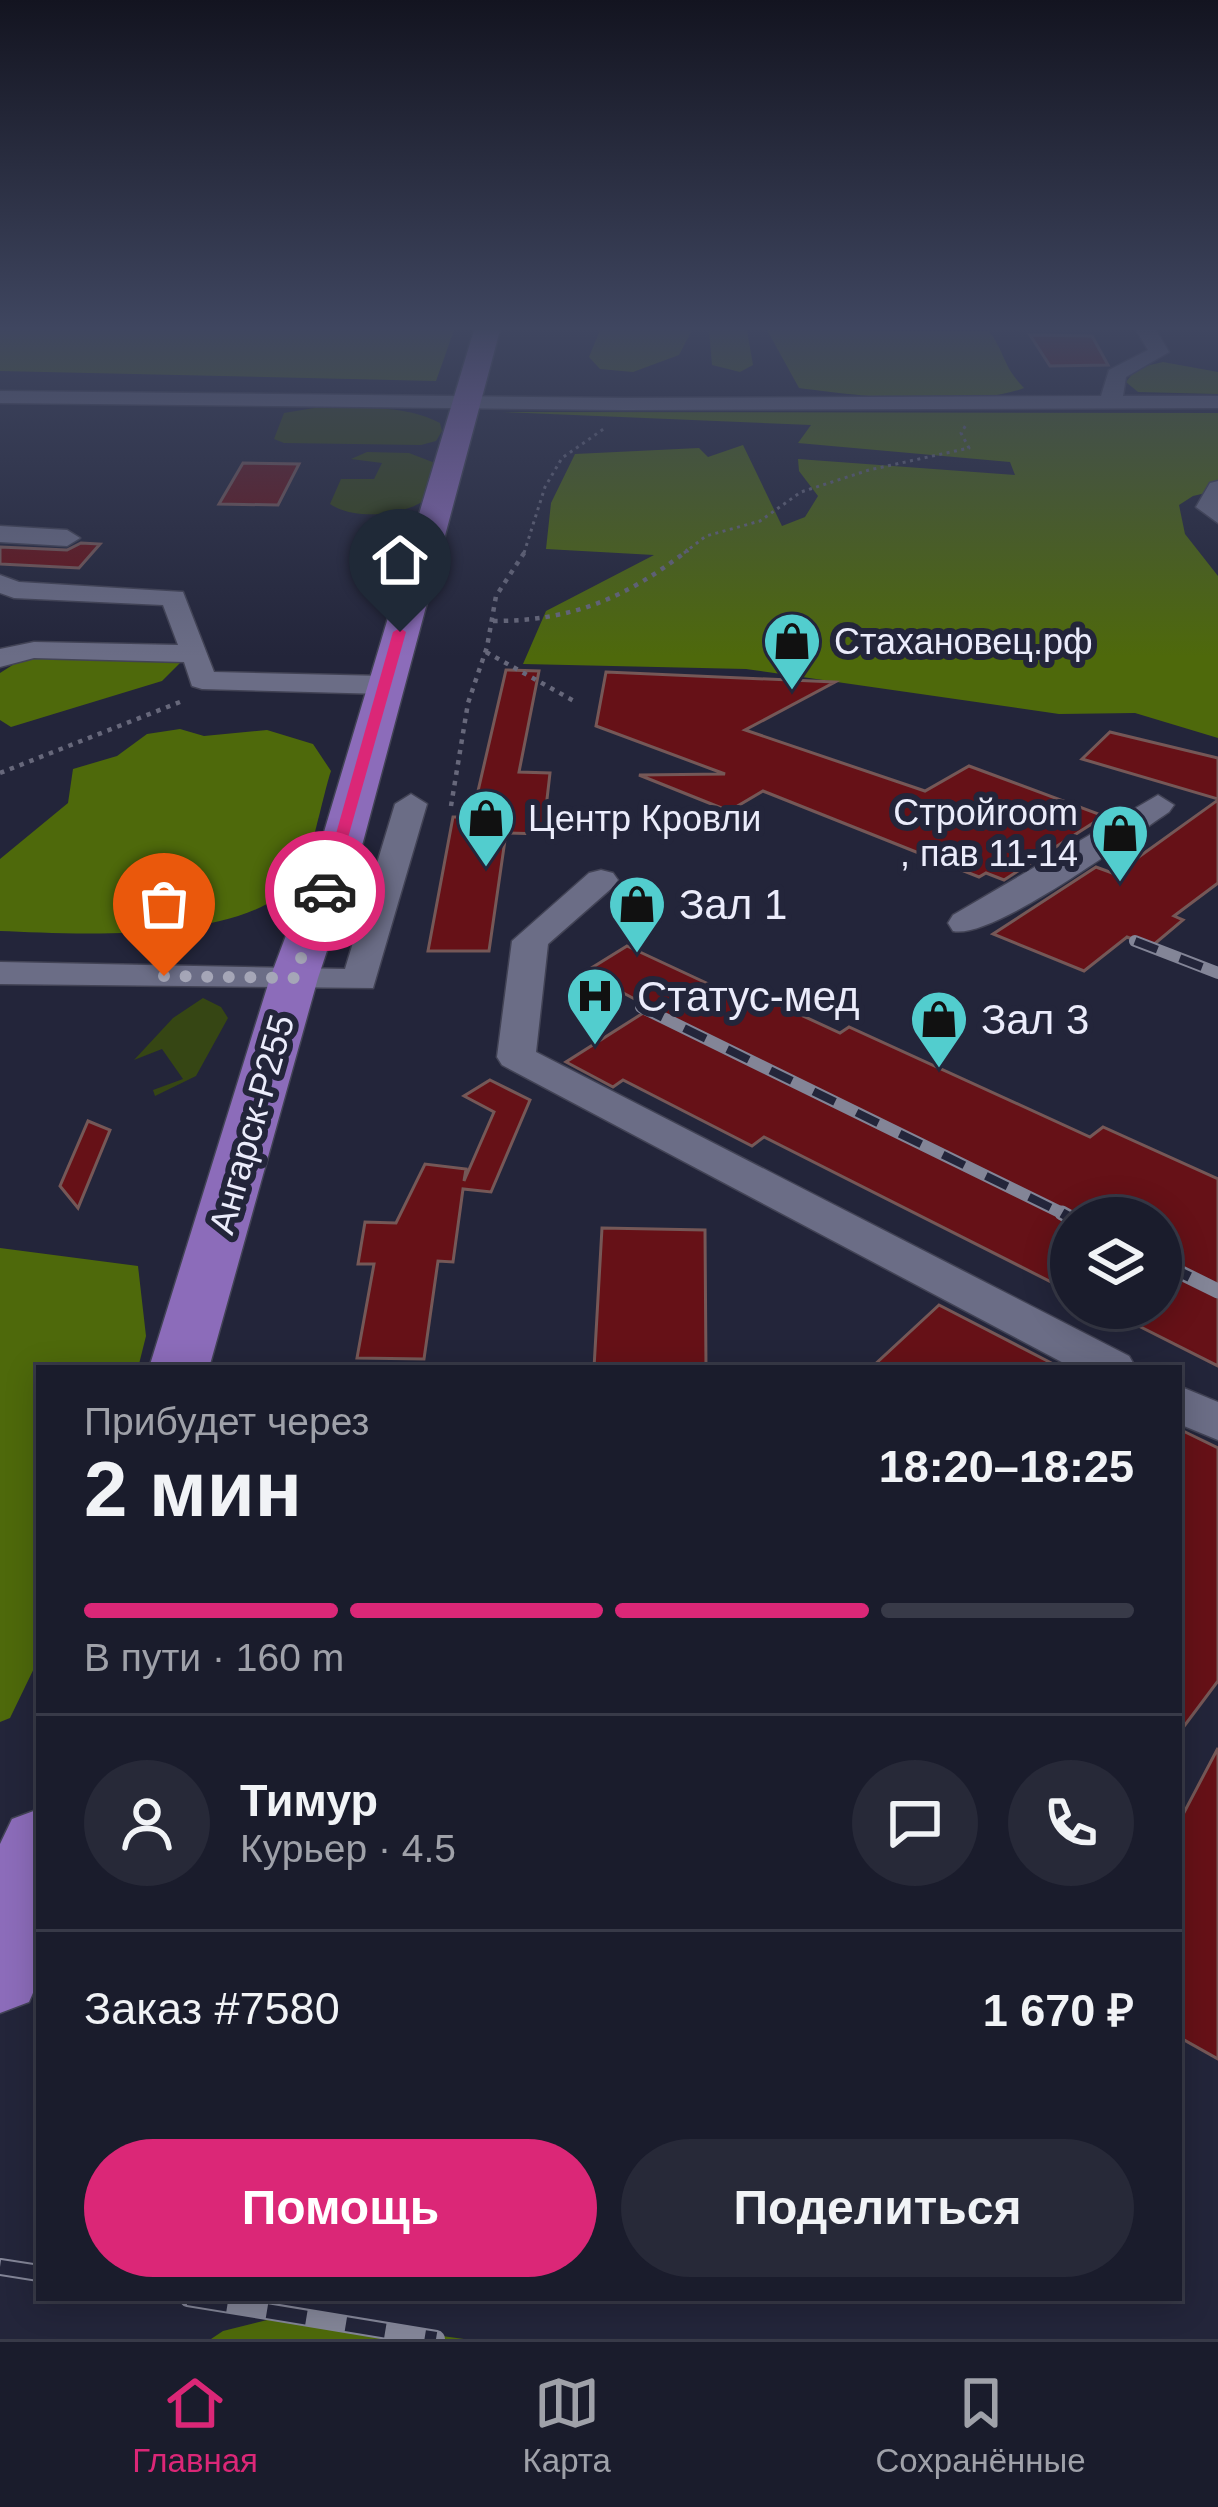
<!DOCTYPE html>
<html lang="ru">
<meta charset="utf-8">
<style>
body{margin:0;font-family:Helvetica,sans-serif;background:#272938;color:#f1f3f6;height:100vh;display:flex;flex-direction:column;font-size:45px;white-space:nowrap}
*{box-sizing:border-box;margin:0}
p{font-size:39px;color:#9fa1a9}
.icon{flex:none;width:66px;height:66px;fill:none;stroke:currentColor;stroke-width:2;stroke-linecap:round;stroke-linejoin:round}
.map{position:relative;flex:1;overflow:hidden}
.drawer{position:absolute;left:36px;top:1365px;width:1146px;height:936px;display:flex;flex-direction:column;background:#1a1c2c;border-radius:0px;box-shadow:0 6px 30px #0003,0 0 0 3px #383a48}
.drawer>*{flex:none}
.controls{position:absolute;left:1050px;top:1197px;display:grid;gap:24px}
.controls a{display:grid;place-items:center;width:132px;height:132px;border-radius:50%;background:#1a1c2c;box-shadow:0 6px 30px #0003,0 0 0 3px #383a48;font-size:60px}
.pin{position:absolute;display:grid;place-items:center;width:102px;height:102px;color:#fff;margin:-123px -51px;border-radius:50% 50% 50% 0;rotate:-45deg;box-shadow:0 0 12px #0007}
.pin .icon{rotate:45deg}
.courier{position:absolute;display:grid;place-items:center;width:120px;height:120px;margin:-60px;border:9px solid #db2777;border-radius:50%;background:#fff;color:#222;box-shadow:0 3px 15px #0007}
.summary em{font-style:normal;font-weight:600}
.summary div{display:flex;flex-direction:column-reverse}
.summary{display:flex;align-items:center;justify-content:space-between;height:204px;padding:0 48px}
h1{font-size:78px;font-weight:600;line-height:90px}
.bar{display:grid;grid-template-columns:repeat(4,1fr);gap:18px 12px;align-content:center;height:144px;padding:0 48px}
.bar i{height:15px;border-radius:9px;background:#383a48}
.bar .current{background:#db2777}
.bar p{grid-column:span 4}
.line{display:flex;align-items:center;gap:30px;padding:0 48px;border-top:3px solid #383a48}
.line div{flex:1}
.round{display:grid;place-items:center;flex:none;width:126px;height:126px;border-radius:63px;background:#272938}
.cta{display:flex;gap:24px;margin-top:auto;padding:24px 48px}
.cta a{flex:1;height:138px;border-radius:72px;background:#db2777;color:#fff;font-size:48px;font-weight:600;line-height:138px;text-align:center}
.cta a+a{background:#272938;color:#f1f3f6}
.tab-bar{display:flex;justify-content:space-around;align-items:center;height:168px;border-top:3px solid #383a48;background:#1a1c2c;font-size:33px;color:#9fa1a9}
.tab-bar a{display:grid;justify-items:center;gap:6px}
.tab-bar .current{color:#db2777}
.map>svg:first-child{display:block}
.green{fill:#364614}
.forest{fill:#4e690b}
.building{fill:#661117;stroke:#755857;stroke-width:3}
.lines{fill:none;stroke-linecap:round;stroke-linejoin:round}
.minor-casing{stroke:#424355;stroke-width:3}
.major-casing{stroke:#424355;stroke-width:3}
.path-far1{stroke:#67687b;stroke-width:3;stroke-dasharray:3 4.5;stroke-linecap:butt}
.path{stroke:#67687b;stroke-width:4.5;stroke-dasharray:4.5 6;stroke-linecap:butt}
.minor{fill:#6b6d86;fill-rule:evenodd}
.major{fill:#8c6cba;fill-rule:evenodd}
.rail-far2-casing{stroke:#838597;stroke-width:12}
.rail-far1-casing{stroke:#838597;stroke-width:15}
.rail-casing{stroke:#838597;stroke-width:18}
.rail-far2{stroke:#23253a;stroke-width:8;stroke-dasharray:24;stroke-linecap:butt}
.rail-far1{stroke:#23253a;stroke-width:10;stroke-dasharray:32;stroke-linecap:butt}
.rail{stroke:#23253a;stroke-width:14;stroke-dasharray:40;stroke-linecap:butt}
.route{fill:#db2777}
.done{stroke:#a5a6b7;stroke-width:12;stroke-dasharray:0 21.6}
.labels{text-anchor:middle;stroke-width:12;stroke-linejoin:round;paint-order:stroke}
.far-poi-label{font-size:36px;fill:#ebecfb;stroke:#23253a;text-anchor:start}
.far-street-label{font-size:36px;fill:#ebecfb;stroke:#23253a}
.poi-label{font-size:42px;fill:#ebecfb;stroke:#23253a;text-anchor:start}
</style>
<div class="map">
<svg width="1218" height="2339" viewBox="0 0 1218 2339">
<rect width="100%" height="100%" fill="#23253a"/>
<path class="green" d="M314 408C355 409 404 403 440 423L442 431 436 441 421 445 284 443 274 439 284 413Z
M367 452 409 453 435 463 422 502C399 516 353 520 330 504L341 479H374L382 463 351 459Z
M203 998 221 1007 228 1018 196 1076 155 1096 153 1090 183 1079 162 1049 134 1060 173 1018Z"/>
<path class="forest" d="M0 330H454L436 381 0 371Z
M600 330H690L691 332 679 355 633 372 600 369 589 357Z
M709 330H747L753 365 740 372 712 365Z
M767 330 989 331C1006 354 1002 365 1024 388 970 409 858 396 799 388Z
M1163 362 1218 372V394L1138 392 1126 382 1137 368Z
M502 412 1218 413V490L1193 496 1179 505 1185 534 1218 576V738L1135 713 1059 714 746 669 523 664 546 611 654 555 546 549 551 503 575 454 699 448 708 457 743 445 782 526 805 517 818 496 799 471 798 459 1015 475 1010 462 798 443 811 425Z
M30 654 183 660 162 681 11 727 0 720V673Z
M180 729 204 736 267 730 313 744 331 771C324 791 309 866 300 877 249 945 78 934 0 931V859L68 803 73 769 117 756 147 734Z
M0 1248 138 1266 146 1336 138 1368H39V1658L10 1718 0 1722Z
M287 2315 464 2339H211L223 2331Z"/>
<path class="building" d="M1030 335 1092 336 1108 365 1050 366Z
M243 463 299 464 278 505 219 504Z
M81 543 100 544 79 568 0 564V547L67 550Z
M506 670 539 671 519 772 550 773 543 834 506 833 489 951H428L453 817H472Z
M606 672 835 682 745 730 925 791 969 766 1104 816 1004 880 986 873 979 877 763 791 729 811 639 775 725 774 596 726Z
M1110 732 1218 758V799L1082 759Z
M1218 800V883L1174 916 1183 920 1152 946 1127 937 1084 971 993 934 1096 867 1115 874Z
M627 946 743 1000 753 993 840 1033 849 1027 1090 1137 1103 1127 1218 1179V1366L1103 1308H1161V1218H1071V1292L764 1137 752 1146 623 1080 613 1087 566 1062 651 1008 585 972Z
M490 1080 530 1100 491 1192 463 1189 453 1262 438 1261 424 1359 357 1358 374 1264H358L365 1222 396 1223 425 1164 466 1169 464 1181 494 1112 464 1096Z
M88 1121 110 1130 78 1208 60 1186Z
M602 1228 705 1230 706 1368H594Z
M939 1305 1061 1368H871Z
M1179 1429 1218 1448V1681L1179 1733Z
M1218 1748V2059L1179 2037V1822Z"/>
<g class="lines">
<g class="minor-casing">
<path id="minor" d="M1136 330H1156L1169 352 1126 377 1123 396H1218V408L625 410 0 403V391L625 398 1101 396 1109 370 1148 350Z
M1218 481V523L1196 507 1210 483Z
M0 526 67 530 80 538 67 546 0 542Z
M0 575 19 582 183 592 214 672 384 676 399 685 384 694 202 689 192 686 184 662 34 658 0 667V649L34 642 178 645 163 605 14 598 0 593Z
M411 794 427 804 373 988 0 984V962L345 969 395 804Z
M1158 795 1174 805 1169 812C1130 838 993 940 953 931L948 923 953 915Z
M601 870 613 873 618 880 613 887 548 944 536 1052 1129 1356 1136 1368H1073L502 1065 497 1057 512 941 589 873Z
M1179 1386 1218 1402V1440L1179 1424Z"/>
</g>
<g class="major-casing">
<path id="major" d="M474 330H500L363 842 318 978 209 1368H149L270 978 321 842Z
M39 1809V1979L29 2002 0 2013V1844L12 1819Z"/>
</g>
<path class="path-far1" d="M524 553 545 487 562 458 605 428
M684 553 706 536 760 521 801 492 869 470 969 448 961 433 966 425"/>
<path class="path" d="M493 621C572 621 626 598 688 550
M486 652 574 701
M0 773 185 700
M451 806 468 703 487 647 496 596 526 550"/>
<use href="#minor" class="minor"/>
<use href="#major" class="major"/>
<g class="rail-far2-casing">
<path id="rail-far2" d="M1135 941 1218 973
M641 1007 1068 1216"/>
</g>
<g class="rail-far1-casing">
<path id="rail-far1" d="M1062 1213 1071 1218
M1161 1263 1218 1291"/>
</g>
<g class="rail-casing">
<path id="rail" d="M0 2267 39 2273
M188 2298 436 2339"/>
</g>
<use href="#rail-far2" class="rail-far2"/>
<use href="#rail-far1" class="rail-far1"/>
<use href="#rail" class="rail"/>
</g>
<linearGradient id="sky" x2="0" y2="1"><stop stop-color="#131420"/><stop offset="0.5" stop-color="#3f4660"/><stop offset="1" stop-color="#3f4660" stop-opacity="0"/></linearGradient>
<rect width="1218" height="657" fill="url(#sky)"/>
<path class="route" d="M400 628 406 632 333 891 319 894 393 632Z"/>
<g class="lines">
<path class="done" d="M164 976 294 978 325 891"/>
</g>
<defs>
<g id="shop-pin" transform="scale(3)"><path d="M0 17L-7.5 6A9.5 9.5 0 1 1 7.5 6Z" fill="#52cdce" stroke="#23253a"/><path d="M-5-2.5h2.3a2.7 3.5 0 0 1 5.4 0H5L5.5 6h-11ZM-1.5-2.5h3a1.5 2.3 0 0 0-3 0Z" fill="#111"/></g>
<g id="hospital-pin" transform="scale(3)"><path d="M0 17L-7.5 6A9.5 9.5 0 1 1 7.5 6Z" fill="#52cdce" stroke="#23253a"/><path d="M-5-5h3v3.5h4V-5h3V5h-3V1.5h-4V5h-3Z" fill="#111"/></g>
</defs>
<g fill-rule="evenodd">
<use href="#shop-pin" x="792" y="641"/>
<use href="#shop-pin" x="486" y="818"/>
<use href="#shop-pin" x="1120" y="833"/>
<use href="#shop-pin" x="637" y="904"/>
<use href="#hospital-pin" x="595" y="996"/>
<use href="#shop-pin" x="939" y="1019"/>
</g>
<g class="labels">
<g class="far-poi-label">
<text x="834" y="654">Стахановец.рф</text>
<text x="1078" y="825" text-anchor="end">Стройroom<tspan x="1078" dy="41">, пав 11-14</tspan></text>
<text x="528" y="831">Центр Кровли</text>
</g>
<g class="far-street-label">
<text transform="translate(251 1124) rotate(-74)" y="13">Ангарск-Р255</text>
</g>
<g class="poi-label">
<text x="679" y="919">Зал 1</text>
<text x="637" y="1011">Статус-мед</text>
<text x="981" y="1034">Зал 3</text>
</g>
</g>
</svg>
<div class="controls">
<a><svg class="icon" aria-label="layers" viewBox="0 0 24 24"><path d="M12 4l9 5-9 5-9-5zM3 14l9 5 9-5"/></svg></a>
</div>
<div class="pin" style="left:164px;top:976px;background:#ea580c"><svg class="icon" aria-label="bag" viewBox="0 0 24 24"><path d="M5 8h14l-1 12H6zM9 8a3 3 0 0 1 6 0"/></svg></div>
<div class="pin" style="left:400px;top:632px;background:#1f2937"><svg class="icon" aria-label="home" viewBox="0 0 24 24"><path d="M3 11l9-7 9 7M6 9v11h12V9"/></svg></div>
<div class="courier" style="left:325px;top:891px"><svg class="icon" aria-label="car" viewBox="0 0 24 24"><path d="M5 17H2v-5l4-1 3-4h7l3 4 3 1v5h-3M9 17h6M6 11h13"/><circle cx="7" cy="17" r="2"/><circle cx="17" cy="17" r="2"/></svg></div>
<section class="drawer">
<div class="summary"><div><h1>2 мин</h1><p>Прибудет через</p></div><em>18:20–18:25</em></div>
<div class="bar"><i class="current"></i><i class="current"></i><i class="current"></i><i></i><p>В пути · 160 m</p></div>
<div class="line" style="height:216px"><a class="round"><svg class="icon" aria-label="person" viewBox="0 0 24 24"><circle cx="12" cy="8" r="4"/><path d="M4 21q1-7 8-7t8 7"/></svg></a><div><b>Тимур</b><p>Курьер · 4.5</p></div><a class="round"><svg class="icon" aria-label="chat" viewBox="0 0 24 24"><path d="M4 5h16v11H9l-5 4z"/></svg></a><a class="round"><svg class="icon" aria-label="phone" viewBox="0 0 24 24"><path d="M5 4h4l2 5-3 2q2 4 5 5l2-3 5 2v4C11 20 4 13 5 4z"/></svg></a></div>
<div class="line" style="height:156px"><div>Заказ #7580</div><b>1 670 ₽</b></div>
<div class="cta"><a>Помощь</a><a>Поделиться</a></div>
</section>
</div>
<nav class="tab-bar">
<a class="current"><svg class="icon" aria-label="home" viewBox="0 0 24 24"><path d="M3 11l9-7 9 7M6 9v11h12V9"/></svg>Главная</a>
<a><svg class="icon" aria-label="map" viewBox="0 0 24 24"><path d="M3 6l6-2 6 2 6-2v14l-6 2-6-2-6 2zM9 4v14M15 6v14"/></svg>Карта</a>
<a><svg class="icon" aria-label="saved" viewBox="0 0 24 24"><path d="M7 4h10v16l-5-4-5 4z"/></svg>Сохранённые</a>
</nav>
